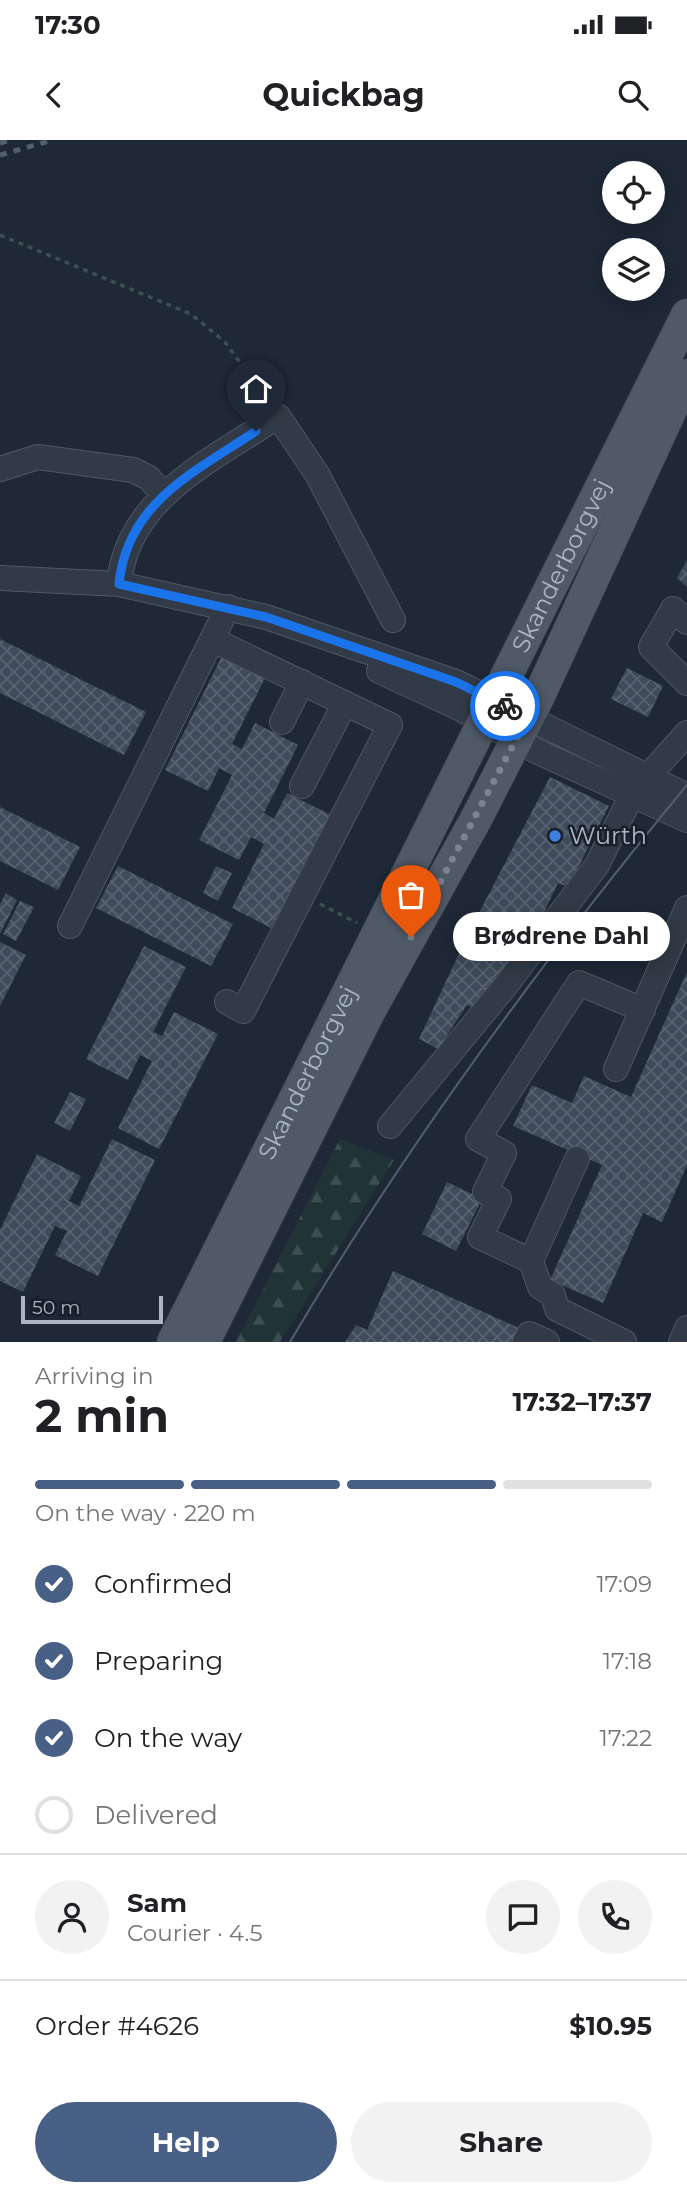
<!DOCTYPE html>
<meta charset="utf-8">
<style>
body{margin:0;font-family:Montserrat,sans-serif;background:#f2f2f2;color:#202124;height:100vh;display:flex;flex-direction:column;font-size:26px;white-space:nowrap}
*{box-sizing:border-box;margin:0}
p{font-size:23px;color:#757577}
.icon{flex:none;width:38px;height:38px;fill:none;stroke:currentColor;stroke-width:2;stroke-linecap:round;stroke-linejoin:round}
.map{position:relative;height:1202px;overflow:hidden}
.drawer{display:flex;flex-direction:column;background:#fff;flex:1}
.drawer>*{flex:none}
.controls{position:absolute;left:602px;top:21px;display:grid;gap:14px}
.controls a{display:grid;place-items:center;width:63px;height:63px;border-radius:50%;background:#fff;box-shadow:0 4px 18px #0003;font-size:35px}
.scale{position:absolute;left:21px;bottom:18px;width:142px;box-sizing:border-box;padding-left:7px;border:4px solid #abb5c4;border-top:0;font-size:19px;line-height:24px;white-space:nowrap;color:#abb5c4;-webkit-text-stroke:5px #171f2a;paint-order:stroke}
.pin{position:absolute;display:grid;place-items:center;width:60px;height:60px;color:#fff;margin:-72px -30px;border-radius:50% 50% 50% 0;rotate:-45deg;box-shadow:0 0 7px #0007}
.pin .icon{rotate:45deg}
.courier{position:absolute;display:grid;place-items:center;width:70px;height:70px;margin:-35px;border:5px solid #1a73e8;border-radius:50%;background:#fff;color:#222;box-shadow:0 2px 9px #0007}
.bubble{position:absolute;height:49px;border-radius:24px;background:#fff;box-shadow:0 4px 18px #0003;font-size:23px;font-weight:700;line-height:49px;text-align:center}
.summary em{font-style:normal;font-weight:700}
.summary div{display:flex;flex-direction:column-reverse}
.summary{display:flex;align-items:center;justify-content:space-between;height:119px;padding:0 35px}
h1{font-size:46px;font-weight:700;line-height:52px}
.bar{display:grid;grid-template-columns:repeat(4,1fr);gap:10px 7px;align-content:center;height:84px;padding:0 35px}
.bar i{height:9px;border-radius:5px;background:#e0e0e0}
.bar .on{background:#486085}
.bar p{grid-column:span 4}
.line{display:flex;align-items:center;gap:18px;padding:0 35px;border-top:2px solid #e0e0e0}
.line div{flex:1}
.round{display:grid;place-items:center;flex:none;width:74px;height:74px;border-radius:37px;background:#f2f2f2}
ol{padding:0 35px;list-style:none}
li{display:flex;align-items:center;gap:21px;height:77px}
li p{margin-inline-start:auto}
li .icon{padding:7px;border-radius:50%;background:#486085;color:#fff;stroke-width:4}
li:last-child{color:#757577}
li i{width:38px;height:38px;border:4px solid #e0e0e0;border-radius:50%}
.button{display:flex;gap:14px;margin-top:auto;padding:14px 35px}
.button a{flex:1;height:80px;border-radius:42px;background:#486085;color:#fff;font-size:28px;font-weight:700;line-height:80px;text-align:center}
.button a+a{background:#f2f2f2;color:#202124}
.status{display:flex;justify-content:space-between;align-items:center;height:49px;padding:0 35px;background:#fff;direction:ltr}
.status svg{height:19px;fill:currentColor}
header{display:flex;justify-content:space-between;align-items:center;height:91px;padding:0 35px;background:#fff;font-size:32px;font-weight:700}
.map>svg:first-child{display:block}
.forest{fill:url(#forest-firs)}
.building{fill:url(#building-cross-hatch)}
.lines{fill:none;stroke-linecap:round;stroke-linejoin:round}
.minor-casing{stroke:#4f5865;stroke-width:26}
.major-casing{stroke:#3b4350;stroke-width:33}
.path{stroke:#3a5051;stroke-width:3.5;stroke-dasharray:5 5;stroke-linecap:butt}
.minor{stroke:#313a46;stroke-width:24}
.major{stroke:#4f5967;stroke-width:32}
.tram{stroke:#535e6e;stroke-width:2}
.rail{stroke:#535e6e;stroke-width:5;stroke-dasharray:7 7;stroke-linecap:butt}
.done{stroke:#7a8492;stroke-width:7;stroke-dasharray:0 12.6}
.route{stroke:#1a73e8;stroke-width:9}
.shop-dot{fill:#3f7fe0;stroke:#171f2a;stroke-width:2.5}
.labels{text-anchor:middle;stroke-width:5;stroke-linejoin:round;paint-order:stroke}
.street-label{font-size:24px;fill:#abb5c4;stroke:#171f2a}
.poi-label{font-size:24px;fill:#abb5c4;stroke:#171f2a;text-anchor:start}
</style>
<div class="status"><b>17:30</b><svg viewBox="0 0 49 12"><path d="M0 12V9h3v3zM5 12V6h3v6zM10 12V3h3v9zM15 12V0h3v12zM26 1h20v11H26zM47 4h2v5h-2z"/></svg></div>
<header><svg class="icon" aria-label="back" viewBox="0 0 24 24"><path d="M15 5l-7 7 7 7"/></svg>Quickbag<svg class="icon" aria-label="search" viewBox="0 0 24 24"><circle cx="10" cy="10" r="6"/><path d="M15 15l6 6"/></svg></header>
<div class="map">
<svg width="687" height="1202" viewBox="0 0 687 1202">
<defs>
<pattern id="forest-firs" width="22" height="20" patternUnits="userSpaceOnUse" patternTransform="scale(1.75)"><rect width="22" height="20" fill="#203437"/><path d="M5 1l3.5 6h-7zM16 11l3.5 6h-7z" fill="#3e4f52"/></pattern>
<pattern id="building-cross-hatch" width="8" height="8" patternUnits="userSpaceOnUse" patternTransform="scale(1.75)"><rect width="8" height="8" fill="#3f4b5b"/><path d="M0 0l8 8M0 8l8-8" fill="none" stroke="#586371"/></pattern>
</defs>
<rect width="100%" height="100%" fill="#1e2836"/>
<path class="forest" d="M340 999 394 1020 280 1202H236Z"/>
<path class="building" d="M687 420V447L677 438Z
M0 499 146 572 124 615 0 553Z
M223 514 266 536 232 604 242 609 255 583 298 605 264 673 274 679 287 653 331 675 273 789 232 768 264 704 251 697 239 720 199 700 232 635 219 628 208 651 165 630Z
M627 528 663 546 648 577 611 559Z
M550 637 609 666 577 730 566 746 558 743 537 787 525 803 519 801 492 852 477 870 467 865 438 909 419 899 470 790Z
M0 667 80 707 58 750 0 721Z
M118 726 233 784 211 826 96 768Z
M216 726 232 733 218 761 203 753Z
M6 753 17 760 0 794V764Z
M20 761 34 767 16 801 3 794Z
M0 802 26 815 0 866Z
M144 806 186 827 153 892 162 896 174 872 218 894 159 1009 118 988 152 921 140 915 128 940 86 919Z
M687 832V1025L662 1082 643 1073 603 1163 550 1140 602 1025 513 986 532 945 572 963 584 936 631 957Z
M70 952 86 959 70 991 54 983Z
M112 999 155 1020 98 1136 55 1115 67 1091 55 1086 23 1152 0 1141V1090L37 1014 81 1036 69 1061 79 1066Z
M447 1042 482 1059 456 1111 422 1094Z
M393 1131 519 1188 513 1202H345L356 1185 367 1190Z"/>
<g class="lines">
<g class="minor-casing">
<path id="minor" d="M0 329 38 317 133 330 149 338 163 354
M0 438 119 444 266 477 456 542 687 656
M119 444C127 357 213 320 278 276L317 334 393 480
M687 482 673 469 651 507 687 543
M213 500 390 585 243 871 227 862
M379 531 457 567 534 610 687 680
M282 582 302 542
M302 646 345 563
M70 786 228 467
M616 929 687 768
M390 986 507 844 597 725 633 653 687 593
M577 1019 531 1121 540 1147 553 1155 557 1169 624 1202
M531 1121 480 1097 499 1059 485 1052 504 1013 478 999 579 843 643 870
M525 1202 529 1194 547 1202
M681 1202 687 1188"/>
</g>
<g class="major-casing">
<g id="major">
<path id="s1" d="M173 1202 687 175"/>
<path d="M204 1202 368 874 476 679 538 558 687 235"/>
</g>
</g>
<path class="path" d="M0 95 191 174 225 202 267 260
M320 764 357 783"/>
<use href="#minor" class="minor"/>
<use href="#major" class="major"/>
<path class="tram" d="M290 1202C406 1005 542 821 687 645"/>
<path class="rail" d="M0 3 10 0
M0 15 53 0"/>
</g>
<g class="lines">
<path class="done" d="M411 797 528 577 505 566"/>
<path class="route" d="M256 291C195 332 127 362 119 444L266 477 456 542 505 566"/>
</g>
<circle class="shop-dot" cx="555" cy="696" r="7"/>
<g class="labels">
<g class="street-label">
<text dy="8" stroke="none"><textPath href="#s1" startOffset="868">Skanderborgvej</textPath></text>
<text dy="8" stroke="none"><textPath href="#s1" startOffset="301">Skanderborgvej</textPath></text>
</g>
<g class="poi-label">
<text x="569" y="704">Würth</text>
</g>
</g>
</svg>
<div class="controls">
<a><svg class="icon" aria-label="locate" viewBox="0 0 24 24"><circle cx="12" cy="12" r="6"/><path d="M12 2v4M12 18v4M2 12h4M18 12h4"/></svg></a>
<a><svg class="icon" aria-label="layers" viewBox="0 0 24 24"><path d="M12 4l9 5-9 5-9-5zM3 14l9 5 9-5"/></svg></a>
</div>
<div class="scale">50 m</div>
<div class="pin" style="left:411px;top:797px;background:#ea580c"><svg class="icon" aria-label="bag" viewBox="0 0 24 24"><path d="M5 8h14l-1 12H6zM9 8a3 3 0 0 1 6 0"/></svg></div>
<div class="pin" style="left:256px;top:291px;background:#1f2937"><svg class="icon" aria-label="home" viewBox="0 0 24 24"><path d="M3 11l9-7 9 7M6 9v11h12V9"/></svg></div>
<div class="courier" style="left:505px;top:566px"><svg class="icon" aria-label="bike" viewBox="0 0 24 24"><circle cx="6" cy="16" r="4"/><circle cx="18" cy="16" r="4"/><path d="M6 16l4-8h5l3 8M10 8l3 8H6M13 5h3"/></svg></div>
<div class="bubble" style="left:453px;top:772px;width:217px">Brødrene Dahl</div>
</div>
<section class="drawer">
<div class="summary"><div><h1>2 min</h1><p>Arriving in</p></div><em>17:32–17:37</em></div>
<div class="bar"><i class="on"></i><i class="on"></i><i class="on"></i><i></i><p>On the way · 220 m</p></div>
<ol>
<li><svg class="icon" aria-label="check" viewBox="0 0 24 24"><path d="M5 12l5 5 9-10"/></svg>Confirmed<p>17:09</p></li>
<li><svg class="icon" aria-label="check" viewBox="0 0 24 24"><path d="M5 12l5 5 9-10"/></svg>Preparing<p>17:18</p></li>
<li><svg class="icon" aria-label="check" viewBox="0 0 24 24"><path d="M5 12l5 5 9-10"/></svg>On the way<p>17:22</p></li>
<li><i></i>Delivered</li>
</ol>
<div class="line" style="height:126px"><a class="round"><svg class="icon" aria-label="person" viewBox="0 0 24 24"><circle cx="12" cy="8" r="4"/><path d="M4 21q1-7 8-7t8 7"/></svg></a><div><b>Sam</b><p>Courier · 4.5</p></div><a class="round"><svg class="icon" aria-label="chat" viewBox="0 0 24 24"><path d="M4 5h16v11H9l-5 4z"/></svg></a><a class="round"><svg class="icon" aria-label="phone" viewBox="0 0 24 24"><path d="M5 4h4l2 5-3 2q2 4 5 5l2-3 5 2v4C11 20 4 13 5 4z"/></svg></a></div>
<div class="line" style="height:91px"><div>Order #4626</div><b>$10.95</b></div>
<div class="button"><a>Help</a><a>Share</a></div>
</section>
